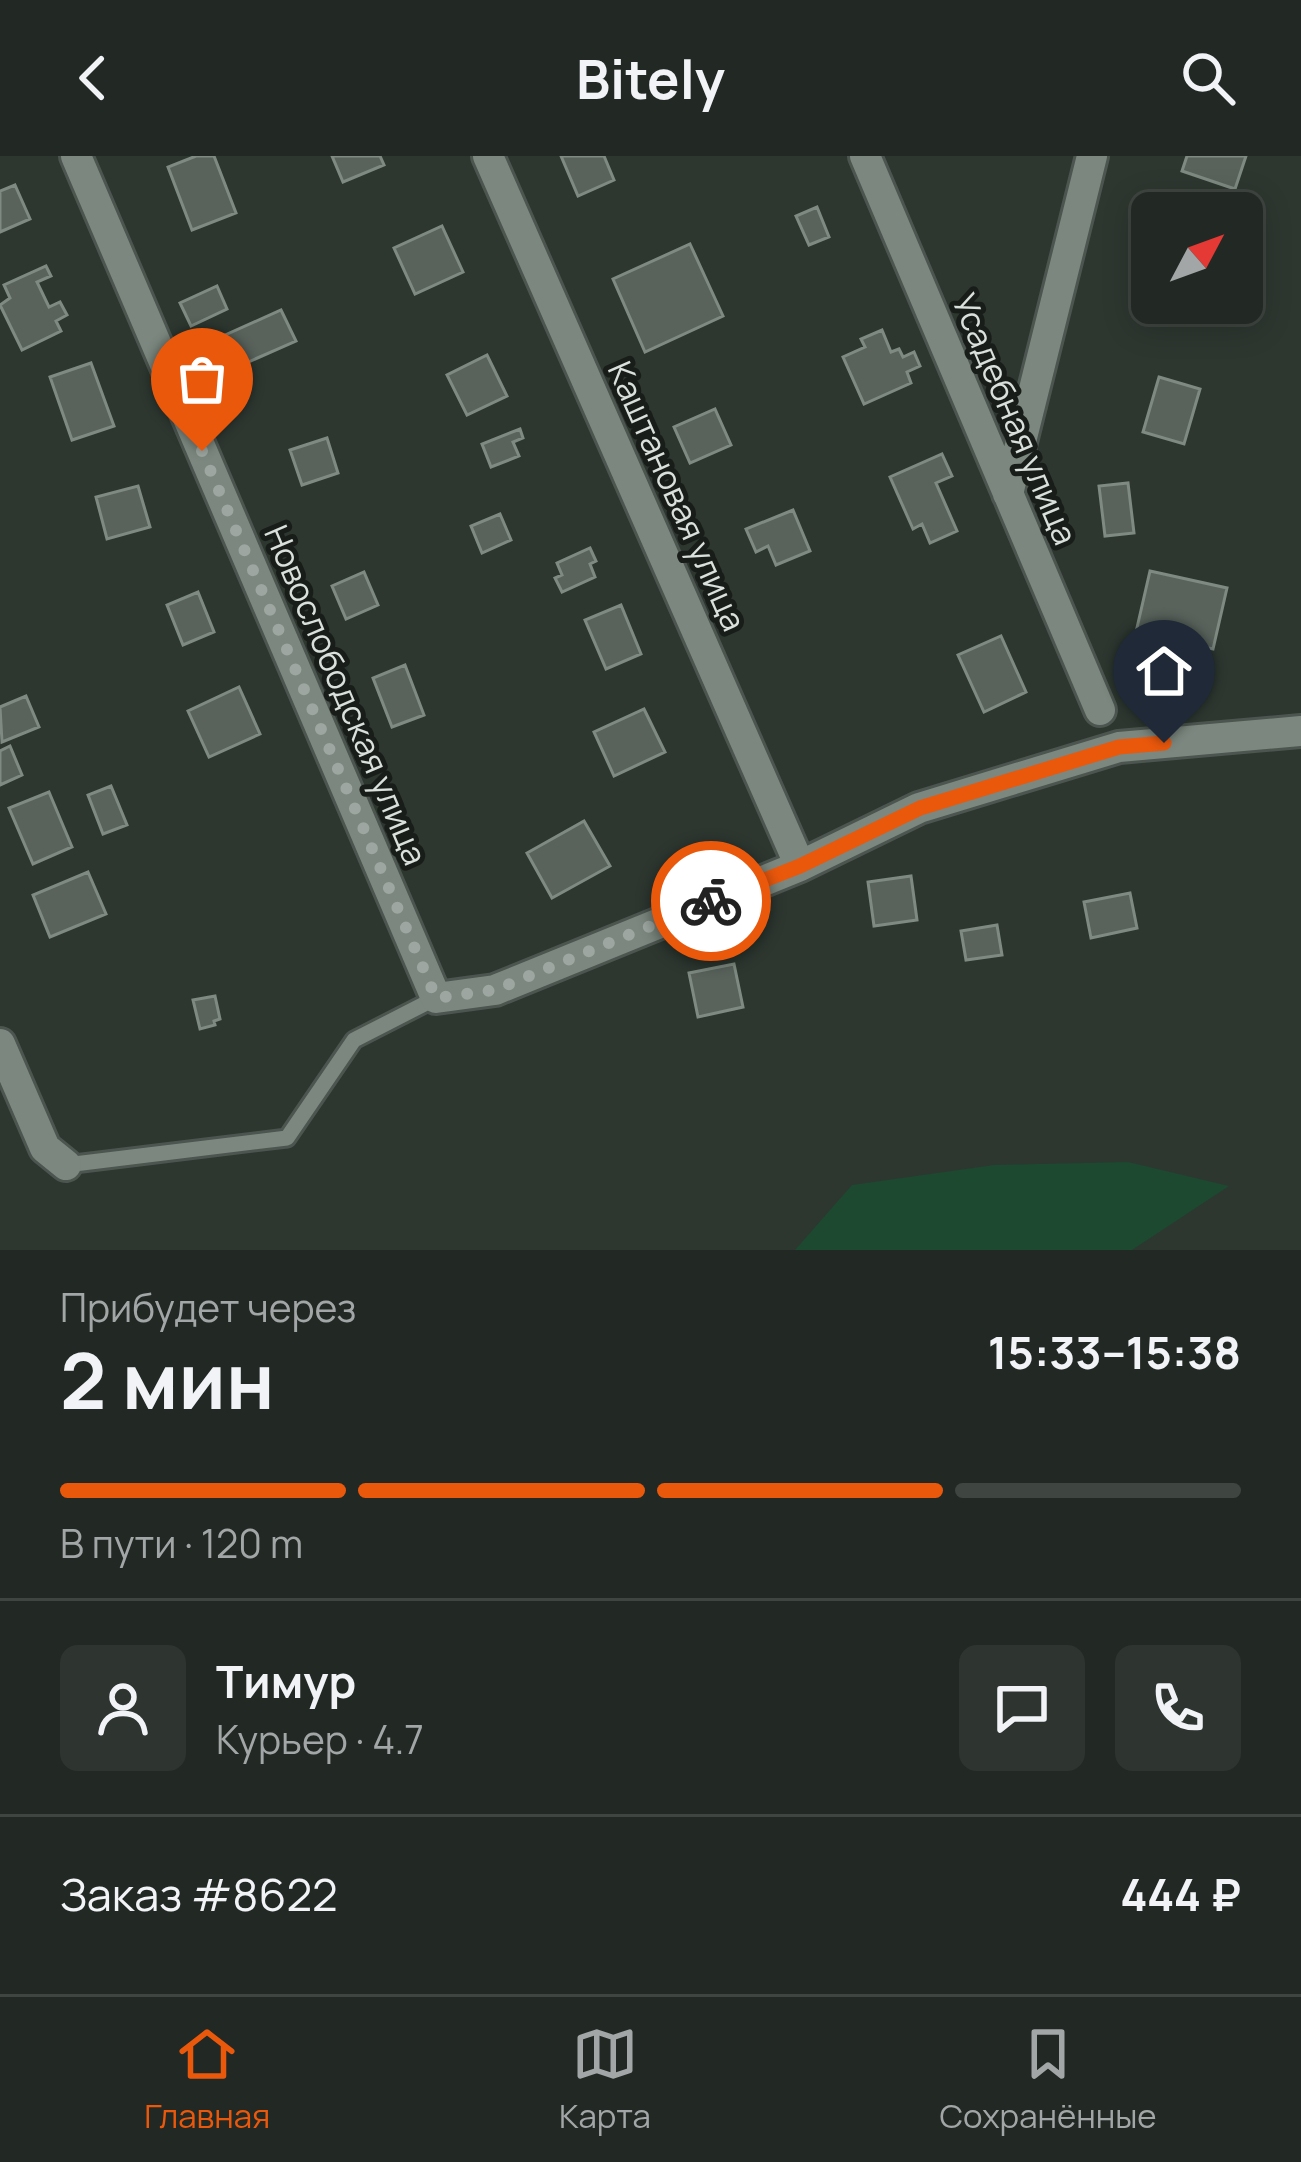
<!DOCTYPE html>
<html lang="ru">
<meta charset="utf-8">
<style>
body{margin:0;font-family:Manrope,sans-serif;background:#2e3531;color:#f1f3f6;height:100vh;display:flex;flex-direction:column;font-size:45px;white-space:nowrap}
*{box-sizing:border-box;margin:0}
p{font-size:39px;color:#a2a6a6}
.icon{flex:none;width:66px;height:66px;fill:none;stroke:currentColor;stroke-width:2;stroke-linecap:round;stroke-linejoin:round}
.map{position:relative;height:1094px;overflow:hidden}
.details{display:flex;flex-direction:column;background:#222924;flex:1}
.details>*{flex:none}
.needle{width:78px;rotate:49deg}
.controls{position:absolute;left:1131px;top:36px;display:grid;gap:24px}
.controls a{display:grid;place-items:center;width:132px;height:132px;border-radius:18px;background:#222924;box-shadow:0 6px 30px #0003,0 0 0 3px #3f4541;font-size:60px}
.pin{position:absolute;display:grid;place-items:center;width:102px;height:102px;color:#fff;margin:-123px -51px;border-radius:50% 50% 50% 0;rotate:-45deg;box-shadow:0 0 12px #0007}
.pin .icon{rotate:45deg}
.courier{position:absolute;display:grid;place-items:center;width:120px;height:120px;margin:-60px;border:9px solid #ea580c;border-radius:50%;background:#fff;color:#222;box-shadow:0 3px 15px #0007}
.summary em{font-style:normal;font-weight:700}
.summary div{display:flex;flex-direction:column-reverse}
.summary{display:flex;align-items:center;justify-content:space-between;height:204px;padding:0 60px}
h1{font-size:78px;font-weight:700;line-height:90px}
.bar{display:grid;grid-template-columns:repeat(4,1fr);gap:18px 12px;align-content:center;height:144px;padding:0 60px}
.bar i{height:15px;border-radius:9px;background:#3f4541}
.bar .current{background:#ea580c}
.bar p{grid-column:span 4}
.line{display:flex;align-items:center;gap:30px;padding:0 60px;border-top:3px solid #3f4541}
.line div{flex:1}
.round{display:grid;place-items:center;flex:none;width:126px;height:126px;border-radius:18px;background:#2e3531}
header{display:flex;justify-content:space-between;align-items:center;height:156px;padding:0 60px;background:#222924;font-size:54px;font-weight:700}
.tab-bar{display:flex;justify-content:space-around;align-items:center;height:168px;border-top:3px solid #3f4541;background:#222924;font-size:33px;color:#a2a6a6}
.tab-bar a{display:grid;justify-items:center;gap:6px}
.tab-bar .current{color:#ea580c}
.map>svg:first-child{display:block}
.green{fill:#1c492f}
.building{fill:#59635c;stroke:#7e8a82;stroke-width:3}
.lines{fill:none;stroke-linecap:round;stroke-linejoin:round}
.service-casing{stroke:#4c554f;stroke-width:21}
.minor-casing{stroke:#4c554f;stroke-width:36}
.service{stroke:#7b877f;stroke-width:15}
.minor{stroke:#7b877f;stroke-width:30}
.done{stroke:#9da6a0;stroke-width:12;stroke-dasharray:0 21.6}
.route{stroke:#ea580c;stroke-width:15}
.labels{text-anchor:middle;stroke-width:10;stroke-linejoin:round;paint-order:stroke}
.street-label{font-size:33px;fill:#dae1dc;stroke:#191d1a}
</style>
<header><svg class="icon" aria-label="back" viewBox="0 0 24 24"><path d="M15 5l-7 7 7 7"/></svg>Bitely<svg class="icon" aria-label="search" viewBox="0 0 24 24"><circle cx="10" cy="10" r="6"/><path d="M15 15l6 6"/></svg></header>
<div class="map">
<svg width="1301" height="1094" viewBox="0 0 1301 1094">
<rect width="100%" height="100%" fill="#2d3730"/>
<path class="green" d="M1128 1006 1229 1030 1132 1094H795L852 1029 994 1009Z"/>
<path class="building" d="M196 0H214L236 57 192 74 168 11Z
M332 0H380L384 9 343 26Z
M561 0H604L614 24 578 40Z
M1187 0H1246L1235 33 1182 15Z
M15 29 30 63 0 76V35Z
M817 51 829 81 809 89 796 60Z
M442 70 463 116 415 138 394 92Z
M690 88 723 160 645 196 613 123Z
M46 110 51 120 37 126 49 151 60 146 67 159 56 165 61 175 22 194 0 149 10 142 4 129Z
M217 130 227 153 191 170 180 147Z
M281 154 296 185 237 211 223 180Z
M882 174 891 196 899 193 903 201 914 196 920 210 907 216 911 227 864 248 843 201 865 191 861 183Z
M487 199 507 240 467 259 447 219Z
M91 207 114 270 72 284 50 221Z
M1159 221 1200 233 1184 288 1143 276Z
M715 253 731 289 690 307 674 271Z
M520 273 523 282 513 286 519 300 491 311 482 288Z
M327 282 338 317 302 329 290 294Z
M942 298 952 320 936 327 957 375 930 387 922 368 913 373 890 321Z
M1128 327 1134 377 1105 380 1099 330Z
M138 330 150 371 107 383 96 341Z
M793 354 810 395 776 409 768 390 756 396 746 373Z
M500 358 511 384 482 397 471 370Z
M590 392 596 405 590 408 595 421 562 436 555 422 562 419 557 407Z
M1150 415 1227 432 1213 493 1136 476Z
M364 416 378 449 346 463 332 430Z
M198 436 214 476 183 489 167 449Z
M621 449 641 498 606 513 585 464Z
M1001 480 1026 536 984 556 958 499Z
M405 509 424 559 392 571 373 522Z
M239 531 260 578 209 601 188 555Z
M26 540 39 571 2 586 0 551Z
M644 553 665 596 614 620 594 576Z
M10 590 22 619 0 629V595Z
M111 630 127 669 103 678 88 639Z
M49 636 72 691 33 708 9 652Z
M584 665 610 710 552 742 527 697Z
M88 716 106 758 50 781 33 739Z
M911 720 917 764 874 770 868 726Z
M1130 737 1137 772 1091 782 1084 746Z
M997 769 1002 799 966 804 961 775Z
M734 808 743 851 698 861 689 817Z
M215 840 220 863 214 865 215 869 200 873 193 844Z"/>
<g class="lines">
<g class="service-casing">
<path id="service" d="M66 1009 287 982 354 884 436 842"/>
</g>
<g class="minor-casing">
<path id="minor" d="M76 0 436 842 495 834 800 710 919 652 1119 591 1301 575
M488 0 800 710
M865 0 1100 554
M1008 338 1092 0
M0 888 45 992 66 1009"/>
</g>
<use href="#service" class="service"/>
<use href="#minor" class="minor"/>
</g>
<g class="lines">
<path class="done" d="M202 295 436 842 495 834 711 745"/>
<path class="route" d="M711 745 800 710 920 652 1119 591 1164 587"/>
</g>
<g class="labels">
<g class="street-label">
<text transform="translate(1015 263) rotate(67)" y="12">Усадебная улица</text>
<text transform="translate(677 340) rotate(66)" y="12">Каштановая улица</text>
<text transform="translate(346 539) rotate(67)" y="12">Новослободская улица</text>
</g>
</g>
</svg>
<div class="controls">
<a><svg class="needle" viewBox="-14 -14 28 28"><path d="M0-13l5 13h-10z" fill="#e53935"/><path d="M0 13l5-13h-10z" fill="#a2a6a6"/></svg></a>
</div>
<div class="pin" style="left:202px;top:295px;background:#ea580c"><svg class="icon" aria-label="bag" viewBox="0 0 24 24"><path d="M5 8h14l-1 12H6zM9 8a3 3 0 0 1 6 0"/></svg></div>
<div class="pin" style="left:1164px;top:587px;background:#1f2937"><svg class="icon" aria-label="home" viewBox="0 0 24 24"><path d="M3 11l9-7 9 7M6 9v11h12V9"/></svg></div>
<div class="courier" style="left:711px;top:745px"><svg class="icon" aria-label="bike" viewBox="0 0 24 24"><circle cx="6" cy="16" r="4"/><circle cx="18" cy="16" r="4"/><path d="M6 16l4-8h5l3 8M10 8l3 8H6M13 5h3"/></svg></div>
</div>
<section class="details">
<div class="summary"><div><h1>2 мин</h1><p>Прибудет через</p></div><em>15:33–15:38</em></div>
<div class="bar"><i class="current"></i><i class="current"></i><i class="current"></i><i></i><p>В пути · 120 m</p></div>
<div class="line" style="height:216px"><a class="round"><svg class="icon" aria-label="person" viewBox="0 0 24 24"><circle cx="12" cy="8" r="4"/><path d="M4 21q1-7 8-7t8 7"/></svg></a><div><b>Тимур</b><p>Курьер · 4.7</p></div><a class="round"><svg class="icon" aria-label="chat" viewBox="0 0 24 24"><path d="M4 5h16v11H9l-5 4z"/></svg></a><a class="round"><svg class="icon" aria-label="phone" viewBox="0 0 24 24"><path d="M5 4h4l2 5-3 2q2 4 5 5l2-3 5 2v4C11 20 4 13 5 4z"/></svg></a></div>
<div class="line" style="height:156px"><div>Заказ #8622</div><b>444 ₽</b></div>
</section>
<nav class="tab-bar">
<a class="current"><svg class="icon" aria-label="home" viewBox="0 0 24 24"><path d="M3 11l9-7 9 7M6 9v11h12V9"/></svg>Главная</a>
<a><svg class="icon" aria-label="map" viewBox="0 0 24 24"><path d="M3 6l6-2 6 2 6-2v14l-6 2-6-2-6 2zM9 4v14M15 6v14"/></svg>Карта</a>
<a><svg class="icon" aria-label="saved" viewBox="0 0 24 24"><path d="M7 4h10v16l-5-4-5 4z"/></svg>Сохранённые</a>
</nav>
